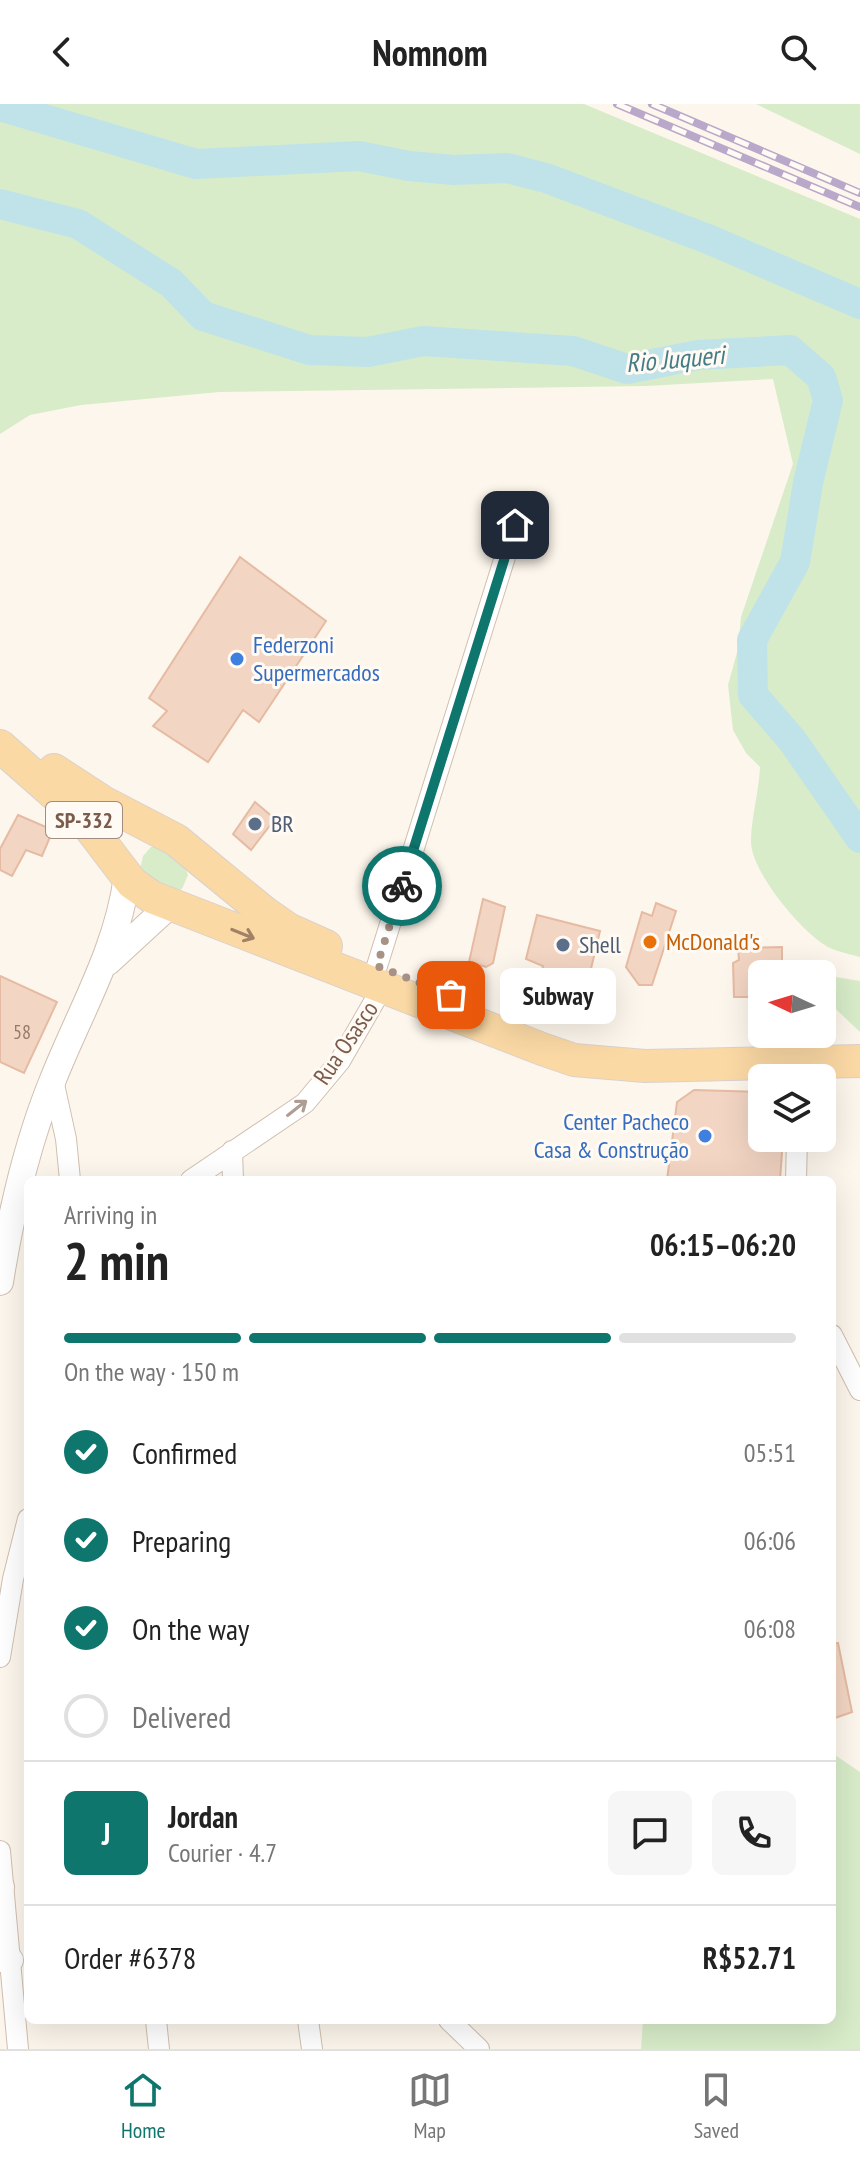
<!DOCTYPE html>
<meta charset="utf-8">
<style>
body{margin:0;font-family:"PT Sans Narrow",sans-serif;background:#f6f6f6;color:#222;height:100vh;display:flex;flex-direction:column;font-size:30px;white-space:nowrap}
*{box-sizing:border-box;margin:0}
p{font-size:26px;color:#767676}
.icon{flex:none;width:44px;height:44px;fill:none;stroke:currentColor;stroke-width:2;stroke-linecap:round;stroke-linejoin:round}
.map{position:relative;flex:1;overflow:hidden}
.drawer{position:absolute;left:24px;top:1072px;width:812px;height:848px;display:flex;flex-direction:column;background:#fff;border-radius:12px;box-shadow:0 8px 32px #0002}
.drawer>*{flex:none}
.needle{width:52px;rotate:274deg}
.buttons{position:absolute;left:748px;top:856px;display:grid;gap:16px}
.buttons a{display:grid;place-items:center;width:88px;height:88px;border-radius:12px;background:#fff;box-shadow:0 8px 32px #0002;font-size:40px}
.pin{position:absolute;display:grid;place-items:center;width:68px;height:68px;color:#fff;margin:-34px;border-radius:16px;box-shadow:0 4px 12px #0006}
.courier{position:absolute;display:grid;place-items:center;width:80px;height:80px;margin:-40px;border:6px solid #0f766e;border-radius:50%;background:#fff;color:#222;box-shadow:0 2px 10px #0007}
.bubble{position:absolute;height:56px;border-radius:12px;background:#fff;box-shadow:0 8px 32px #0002;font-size:26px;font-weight:700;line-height:56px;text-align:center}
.overview em{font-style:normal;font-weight:700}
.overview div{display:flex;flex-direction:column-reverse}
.overview{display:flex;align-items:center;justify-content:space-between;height:136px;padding:0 40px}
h1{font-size:52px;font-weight:700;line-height:60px}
.bar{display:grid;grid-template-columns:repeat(4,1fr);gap:12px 8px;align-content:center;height:96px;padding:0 40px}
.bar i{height:10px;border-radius:6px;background:#e0e0e0}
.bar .on{background:#0f766e}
.bar p{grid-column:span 4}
.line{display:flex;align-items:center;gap:20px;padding:0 40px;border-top:2px solid #e0e0e0}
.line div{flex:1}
.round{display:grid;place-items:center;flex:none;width:84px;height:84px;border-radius:12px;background:#f6f6f6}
ol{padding:0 40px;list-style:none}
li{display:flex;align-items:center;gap:24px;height:88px}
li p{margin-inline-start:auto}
li .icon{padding:8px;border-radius:50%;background:#0f766e;color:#fff;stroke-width:4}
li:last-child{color:#767676}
li i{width:44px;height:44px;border:4px solid #e0e0e0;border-radius:50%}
header{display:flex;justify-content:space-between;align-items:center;height:104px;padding:0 40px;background:#fff;font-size:36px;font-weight:700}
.tabs{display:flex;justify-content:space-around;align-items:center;height:112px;border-top:2px solid #e0e0e0;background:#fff;font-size:22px;color:#767676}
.tabs a{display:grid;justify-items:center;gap:4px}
.tabs .on{color:#0f766e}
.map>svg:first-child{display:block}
.green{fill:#d8ecc9}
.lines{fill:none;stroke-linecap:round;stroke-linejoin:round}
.river{stroke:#bfe3e8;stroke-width:30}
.building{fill:#f3d5c3;stroke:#e6bba3;stroke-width:2}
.minor-casing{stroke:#d1beb0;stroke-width:22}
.tertiary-casing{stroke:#d1beb0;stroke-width:28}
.primary-casing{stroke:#dad1cd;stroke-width:34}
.minor{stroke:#fff;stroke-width:20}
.tertiary{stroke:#fff;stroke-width:26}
.primary{stroke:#fbd9a5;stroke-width:32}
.rail-casing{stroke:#b9a8c9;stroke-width:8}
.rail{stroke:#fffaf3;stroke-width:5;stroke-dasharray:15;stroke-linecap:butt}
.oneway{stroke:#a18267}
.oneway2{stroke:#af9d94}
.done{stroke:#a89285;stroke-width:8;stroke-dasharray:0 14.4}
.route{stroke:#0f766e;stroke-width:10}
.shop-dot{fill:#3f7fe0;stroke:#fffaf3;stroke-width:3}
.service-dot{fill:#5c6f8a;stroke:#fffaf3;stroke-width:3}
.food-dot{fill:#e8710a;stroke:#fffaf3;stroke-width:3}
.labels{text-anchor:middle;stroke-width:6;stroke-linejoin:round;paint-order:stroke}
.number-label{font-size:20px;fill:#987a6a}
.shield{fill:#fffaf3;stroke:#a28b7f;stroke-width:2}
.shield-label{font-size:22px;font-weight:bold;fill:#7a5c4d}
.shop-label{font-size:24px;fill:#366cbe;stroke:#fffaf3;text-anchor:start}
.service-label{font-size:24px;fill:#4e5e75;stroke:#fffaf3;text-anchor:start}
.food-label{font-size:24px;fill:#c56008;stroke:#fffaf3;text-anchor:start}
.street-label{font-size:24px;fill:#7a5c4d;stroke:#fffaf3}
.water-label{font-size:26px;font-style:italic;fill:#437c86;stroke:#fffaf3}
</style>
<header><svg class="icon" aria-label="back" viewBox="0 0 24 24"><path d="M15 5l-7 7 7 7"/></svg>Nomnom<svg class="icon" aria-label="search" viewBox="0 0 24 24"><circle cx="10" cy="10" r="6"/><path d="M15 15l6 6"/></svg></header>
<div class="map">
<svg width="860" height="1945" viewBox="0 0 860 1945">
<rect width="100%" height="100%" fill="#fdf6ec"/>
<path class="green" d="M0 0H584L860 115V853C850 850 839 848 830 844 804 832 750 767 751 737 751 715 759 687 760 663L746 649 733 626 728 581 738 545 741 513 793 360 773 275 646 282 219 288 81 301 30 311 0 330Z
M756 0H860V50Z
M151 743H164L181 752 188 771 182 785 165 790 140 765 143 752Z
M830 872 860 877V928L822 892V876Z
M832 1649 860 1668V1945H641L643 1916H832Z"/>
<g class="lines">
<path class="river" d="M0 2 196 60 359 52 409 62 454 66 507 64 546 74 708 135 860 200
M0 100 78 120 171 179 203 212 309 246 368 248 423 237 573 247 627 265 698 251 790 246 821 273 828 296 808 379 795 458 752 536 753 591 792 636 860 734"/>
</g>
<path class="building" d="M240 453 326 517 259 618 243 606 208 658 153 622 167 607 149 594Z
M255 698 275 715 251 746 233 730Z
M18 711 53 726 42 752 26 746 12 772 0 766V745Z
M483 795 505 803 493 859 486 863 469 858Z
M656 799 676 807 652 881H639L626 863 642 808 652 812Z
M537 811 600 827 584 894 539 883 543 862 526 855Z
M782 843V870H762V893H734L733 859 739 856 738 844Z
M0 872 57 898 24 969 0 958Z
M694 986 762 988V1034H783L780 1076H667L677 998Z
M838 1539 852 1608 832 1615V1540Z"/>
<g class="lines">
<g class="minor-casing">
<path id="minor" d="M377 862 515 421
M53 976 66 1035 70 1076
M232 1047 233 1076
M191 1076 305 999 340 957 382 884
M796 1076 797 1034
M832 1231 860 1286
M0 1553 13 1475 28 1415
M0 1747 18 1945
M156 1916 159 1945
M308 1916 312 1945
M449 1916 479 1945"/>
</g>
<g class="tertiary-casing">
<path id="tertiary" d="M108 858 171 800
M0 1178C11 1109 26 1042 52 978 79 909 117 847 127 773
M0 1785 1 1783
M0 1855 10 1856"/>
</g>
<g class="primary-casing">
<path id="primary" d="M0 642 84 716 132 779 152 793 542 945 574 956 645 962 860 957
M54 666 103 698 176 736 265 809 288 825 326 842"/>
</g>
<use href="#minor" class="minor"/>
<use href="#tertiary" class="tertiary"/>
<use href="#primary" class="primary"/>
<g class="rail-casing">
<path id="rail" d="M617 0 860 103
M652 0 860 89"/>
</g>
<use href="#rail" class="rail"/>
</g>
<defs><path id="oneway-shaft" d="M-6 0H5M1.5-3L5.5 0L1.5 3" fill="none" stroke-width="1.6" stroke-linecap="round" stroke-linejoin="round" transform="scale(2)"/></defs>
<use class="oneway" href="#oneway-shaft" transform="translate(243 830) rotate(22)"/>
<use class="oneway2" href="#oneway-shaft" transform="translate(297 1004) rotate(-38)"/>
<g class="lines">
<path class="done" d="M402 782 377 862 451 891"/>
<path class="route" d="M402 782 515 421"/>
</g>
<g class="shop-dot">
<circle cx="237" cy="555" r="8"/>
<circle cx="705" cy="1032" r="8"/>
</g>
<g class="service-dot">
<circle cx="255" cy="720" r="8"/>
<circle cx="563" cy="841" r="8"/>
</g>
<circle class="food-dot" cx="650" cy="838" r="8"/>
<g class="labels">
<g class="number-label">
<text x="22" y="935">58</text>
</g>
<rect class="shield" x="46" y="698" width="76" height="36" rx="6"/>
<g class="shield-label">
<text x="84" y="724">SP-332</text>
</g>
<g class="shop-label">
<text x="253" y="549">Federzoni<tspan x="253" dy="28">Supermercados</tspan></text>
<text x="689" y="1026" text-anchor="end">Center Pacheco<tspan x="689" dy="28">Casa &amp; Construção</tspan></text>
</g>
<g class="service-label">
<text x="271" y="728">BR</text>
<text x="579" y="849">Shell</text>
</g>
<g class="food-label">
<text x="666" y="846">McDonald's</text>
</g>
<g class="street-label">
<text transform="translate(346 939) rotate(-56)" y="8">Rua Osasco</text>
</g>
<g class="water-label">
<text transform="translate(675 255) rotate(-5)" y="9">Rio Juqueri</text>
</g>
</g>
</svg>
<div class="buttons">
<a><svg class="needle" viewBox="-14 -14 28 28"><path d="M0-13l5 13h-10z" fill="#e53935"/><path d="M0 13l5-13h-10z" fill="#767676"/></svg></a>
<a><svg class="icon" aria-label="layers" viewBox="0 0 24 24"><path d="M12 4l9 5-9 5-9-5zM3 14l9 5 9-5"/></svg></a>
</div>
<div class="pin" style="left:451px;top:891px;background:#ea580c"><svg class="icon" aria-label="bag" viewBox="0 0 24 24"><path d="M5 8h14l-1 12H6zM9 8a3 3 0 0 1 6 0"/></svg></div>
<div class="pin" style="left:515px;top:421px;background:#1f2937"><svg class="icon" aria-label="home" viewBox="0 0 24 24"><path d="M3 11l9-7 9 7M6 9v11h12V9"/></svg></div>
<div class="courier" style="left:402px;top:782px"><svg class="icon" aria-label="bike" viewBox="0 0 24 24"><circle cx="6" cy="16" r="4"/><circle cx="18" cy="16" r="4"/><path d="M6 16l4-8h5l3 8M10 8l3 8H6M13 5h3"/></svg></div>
<div class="bubble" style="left:500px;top:864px;width:116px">Subway</div>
<section class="drawer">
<div class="overview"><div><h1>2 min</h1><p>Arriving in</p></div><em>06:15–06:20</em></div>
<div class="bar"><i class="on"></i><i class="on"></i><i class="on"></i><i></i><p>On the way · 150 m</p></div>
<ol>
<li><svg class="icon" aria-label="check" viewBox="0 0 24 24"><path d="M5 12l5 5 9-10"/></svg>Confirmed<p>05:51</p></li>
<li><svg class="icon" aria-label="check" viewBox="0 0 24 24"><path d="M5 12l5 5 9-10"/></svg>Preparing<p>06:06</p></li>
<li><svg class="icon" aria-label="check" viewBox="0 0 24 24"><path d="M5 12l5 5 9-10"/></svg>On the way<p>06:08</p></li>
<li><i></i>Delivered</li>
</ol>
<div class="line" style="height:144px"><b class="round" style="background:#0f766e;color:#fff">J</b><div><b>Jordan</b><p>Courier · 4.7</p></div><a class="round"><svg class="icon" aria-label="chat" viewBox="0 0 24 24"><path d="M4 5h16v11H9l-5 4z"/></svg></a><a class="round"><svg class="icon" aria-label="phone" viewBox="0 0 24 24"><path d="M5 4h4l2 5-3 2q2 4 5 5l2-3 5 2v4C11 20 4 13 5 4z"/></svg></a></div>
<div class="line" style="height:104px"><div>Order #6378</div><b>R$52.71</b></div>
</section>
</div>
<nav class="tabs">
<a class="on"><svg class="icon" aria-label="home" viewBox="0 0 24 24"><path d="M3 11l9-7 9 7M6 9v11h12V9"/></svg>Home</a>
<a><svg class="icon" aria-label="map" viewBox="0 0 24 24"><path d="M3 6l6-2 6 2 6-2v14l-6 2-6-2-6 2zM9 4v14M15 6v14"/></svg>Map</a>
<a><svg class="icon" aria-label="saved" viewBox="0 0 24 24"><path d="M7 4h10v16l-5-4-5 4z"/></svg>Saved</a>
</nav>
